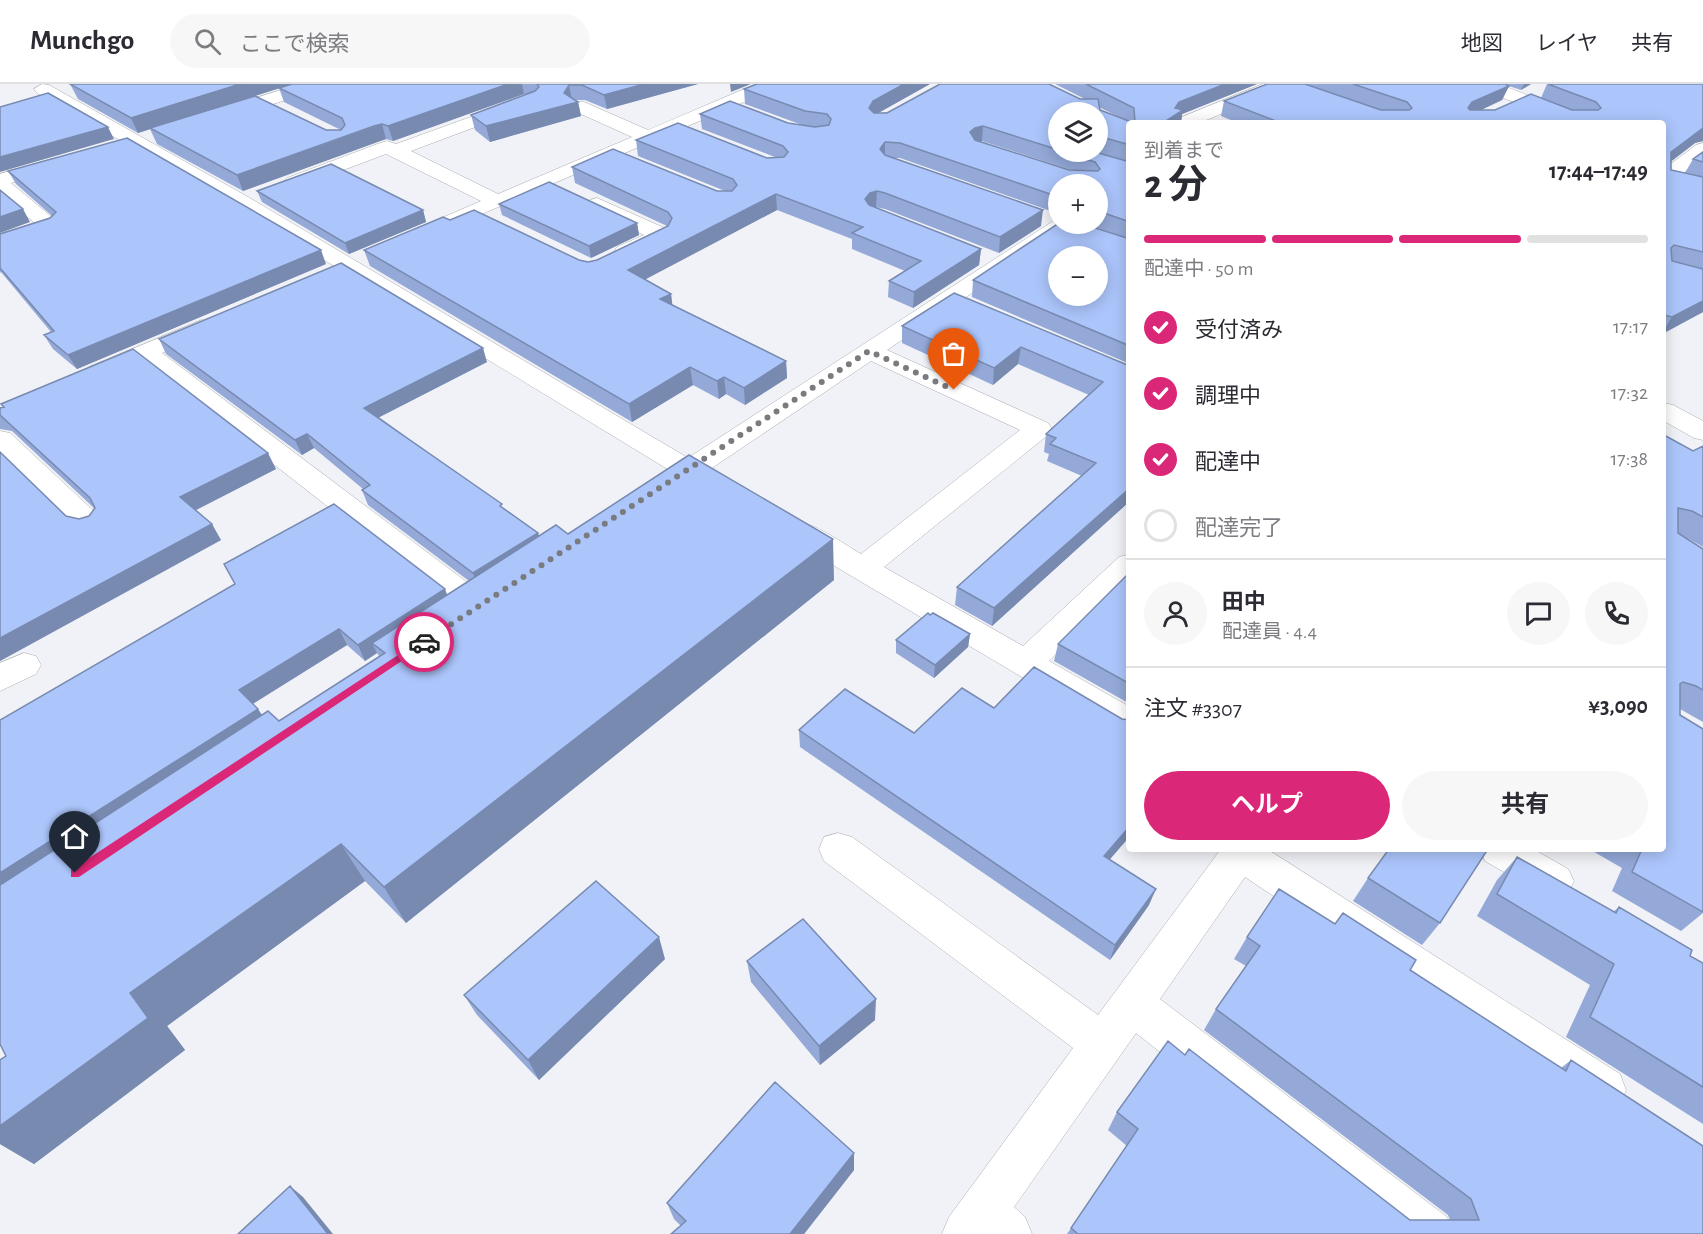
<!DOCTYPE html>
<html lang="ja">
<meta charset="utf-8">
<style>
body{margin:0;font-family:"Alegreya Sans","Noto Sans JP",sans-serif;background:#f7f7f7;color:#2b2b33;height:100vh;display:flex;flex-direction:column;font-size:22px;white-space:nowrap}
*{box-sizing:border-box;margin:0}
p{font-size:20px;color:#7c7c81}
.icon{flex:none;width:33px;height:33px;fill:none;stroke:currentColor;stroke-width:2;stroke-linecap:round;stroke-linejoin:round}
.map{position:relative;flex:1;overflow:hidden}
.panel{position:absolute;left:1126px;top:36px;width:540px;height:732px;display:flex;flex-direction:column;background:#fff;border-radius:6px;box-shadow:0 3px 15px #0003}
.panel>*{flex:none}
.fabs{position:absolute;left:1048px;top:18px;display:grid;gap:12px}
.fabs a{display:grid;place-items:center;width:60px;height:60px;border-radius:50%;background:#fff;box-shadow:0 3px 15px #0003;font-size:30px}
.pin{position:absolute;display:grid;place-items:center;width:51px;height:51px;color:#fff;margin:-62px -26px;border-radius:50% 50% 50% 0;rotate:-45deg;box-shadow:0 0 6px #0007}
.pin .icon{rotate:45deg}
.courier{position:absolute;display:grid;place-items:center;width:60px;height:60px;margin:-30px;border:4px solid #db2777;border-radius:50%;background:#fff;color:#222;box-shadow:0 2px 8px #0007}
.summary em{font-style:normal;font-weight:700}
.summary div{display:flex;flex-direction:column-reverse}
.summary{display:flex;align-items:center;justify-content:space-between;height:102px;padding:0 18px}
h1{font-size:39px;font-weight:700;line-height:45px}
.bar{display:grid;grid-template-columns:repeat(4,1fr);gap:9px 6px;align-content:center;height:72px;padding:0 18px}
.bar i{height:8px;border-radius:4px;background:#e1e1e2}
.bar .on{background:#db2777}
.bar p{grid-column:span 4}
.line{display:flex;align-items:center;gap:15px;padding:0 18px;border-top:2px solid #e1e1e2}
.line div{flex:1}
.round{display:grid;place-items:center;flex:none;width:63px;height:63px;border-radius:32px;background:#f7f7f7}
ol{padding:0 18px;list-style:none}
li{display:flex;align-items:center;gap:18px;height:66px}
li p{margin-inline-start:auto}
li .icon{padding:6px;border-radius:50%;background:#db2777;color:#fff;stroke-width:4}
li:last-child{color:#7c7c81}
li i{width:33px;height:33px;border:3px solid #e1e1e2;border-radius:50%}
.action{display:flex;gap:12px;margin-top:auto;padding:12px 18px}
.action a{flex:1;height:69px;border-radius:36px;background:#db2777;color:#fff;font-size:24px;font-weight:700;line-height:69px;text-align:center}
.action a+a{background:#f7f7f7;color:#2b2b33}
header{display:flex;align-items:center;gap:36px;box-sizing:border-box;height:84px;padding:0 30px;background:#fff;border-bottom:2px solid #e1e1e2}
header strong{font-size:28px}
nav{display:flex;gap:33px;margin-inline-start:auto;font-size:21px}
.search{width:420px;height:54px;background:#f7f7f7;display:flex;align-items:center;gap:15px;box-sizing:border-box;padding:0 21px;border-radius:33px;color:#7c7c81;font-size:22px}
.map>svg:first-child{display:block}
.lines{fill:none;stroke-linecap:round;stroke-linejoin:round}
.street-casing{stroke:#abadb1;stroke-width:1}
.street{fill:#fff;fill-rule:evenodd}
.wall{fill:#94a9d8;fill-rule:evenodd}
.shaded-wall{fill:#788ab0}
.building{fill:#acc5fb;stroke:#788ab0;stroke-width:1.5;fill-rule:evenodd}
.route{fill:#db2777}
.done{stroke:#7a7b7e;stroke-width:6;stroke-dasharray:0 10.8}
</style>
<header>
<strong>Munchgo</strong>
<div class="search"><svg class="icon" aria-label="search" viewBox="0 0 24 24"><circle cx="10" cy="10" r="6"/><path d="M15 15l6 6"/></svg>ここで検索</div>
<nav><a>地図</a><a>レイヤ</a><a>共有</a></nav>
</header>
<div class="map">
<svg width="1703" height="1150" viewBox="0 0 1703 1150">
<rect width="100%" height="100%" fill="#f0f2f7"/>
<g class="lines">
<g class="street-casing">
<path id="street" d="M42 0 49 1 248 113 688 374 1055 136 1059 134V140H1072L1069 144 887 266 1048 339 1052 345 1048 351 884 483 1023 562 1119 473 1130 470V498L1049 577 1130 623V653L1118 650 784 452 779 445 784 438C807 432 840 458 861 470L1020 346 871 277 709 386 718 395 714 401 704 404 689 398C677 407 668 413 653 409L649 403 653 397 669 386 234 121 37 9 34 5Z
M300 0H327L324 4 229 34H217L214 30 217 26Z
M756 0H780L777 4 435 150 428 148 424 144 428 140 481 117 386 70 301 102H287L284 98 287 94 380 59 387 57 396 60 515 17 521 18 524 22 521 26 411 67 498 110 632 53 572 26 569 22 572 18H584L648 46Z
M1263 0H1287L1284 4 1199 39H1174L1177 35Z
M1475 0H1499L1588 35 1591 39H1566L1478 4Z
M1703 59V74L1671 98 1664 100V85L1696 61Z
M55 74 62 76 65 80 62 84 11 99 61 141 57 145 0 164V151L35 139 0 110V90Z
M597 114 669 146 672 151 669 156C653 163 634 177 617 173L614 168 617 163 644 151 590 124 587 120 590 116Z
M202 236 210 238 214 243 210 248 162 269 488 514 493 522 488 530 477 533 466 530 142 278 107 293 98 296 89 293 85 288 89 283Z
M1664 319 1673 321 1703 337V356L1694 354 1664 337Z
M0 347 10 349 99 432 104 439 99 446 89 449 79 446 0 370Z
M24 569 36 572 41 581 36 590 0 607V579Z
M838 749 852 753 1098 931 1221 765H1267L1620 990 1626 1006 1620 1022 1604 1028 1588 1022 1245 793 1160 915 1447 1133 1454 1150H1391L1136 949 1014 1123 1025 1133 1032 1150H942L949 1133 1073 964 824 777 819 765 824 753Z
M1480 765H1533L1568 785 1574 797 1568 809 1554 814 1540 809 1485 777Z"/>
</g>
<use href="#street" class="street"/>
</g>
<path class="wall" d="M70 0H698L607 25 585 16H575L578 18 581 32 490 58 475 46 471 31 528 10H524L393 57 386 55 379 57 243 107 157 60 150 45 138 49 78 15ZM279 4 284 18 341 46H326L255 12Z
M757 0H930L878 29 1085 15 1055 0H1257L1182 30 1181 39H1130V78L1096 68H1098V28H1059V68H1095L1130 78V280L972 213 973 196 1127 154 1086 140H1098V100H1059V130L900 74H894L1041 142 999 169 885 125 875 123 981 165 979 181 913 224 888 213 889 197 905 187 852 165V155L777 126 645 195 671 210 672 221 786 277 787 294 745 321 726 310 719 315 693 301 632 338 370 182 364 166 450 136 579 176 588 178 597 176 667 142 575 99 572 83 717 107H725L638 72 636 56 767 74 775 73 702 45 700 30 788 39 805 42 745 20 744 5ZM1099 23 1123 35 1100 26ZM979 57H982L1071 86H1069Z
M1306 0H1531L1521 6 1509 2 1502 16 1481 26H1495L1541 14 1547 0H1703V57L1695 59 1671 77V86L1685 89 1693 75 1703 68V228L1664 249V39H1238L1221 32 1224 17Z
M8 87 326 180 77 285 53 265 44 251 51 248 1 188 0 189V149L50 134 52 132 16 100Z
M257 107 423 126 426 138 349 170 262 118Z
M499 120 637 139 639 151 591 174 502 131Z
M902 242 1130 282V417L992 542 955 521 957 503 1082 392 1047 377 1049 370 1044 368 1046 350 1089 311 1018 280 993 301 902 259Z
M159 255 487 278 379 333 538 449 539 452 568 450 834 496 406 839 365 797 167 942 185 966 34 1080 0 1060V976L6 972 0 636 447 511 469 497 368 421 362 406 363 405 314 364 302 371 166 270ZM347 561 365 577 377 569 379 572 279 637 262 631 253 620Z
M1 320 276 385 196 426 221 456 0 577V368L66 432 79 435 89 432 95 425 12 347 0 345V324L3 323Z
M1664 351 1693 367 1703 362V463L1682 451 1703 465V638L1680 625V631L1703 645V829L1681 847 1612 807 1622 784 1589 765H1664Z
M1130 488V620L1054 577 1058 560Z
M930 531 970 550 968 563 934 594 896 569V556Z
M994 624 1122 635 1130 636V752L1109 776 1149 821 1110 876 800 663 799 646 914 649Z
M1517 773 1613 828 1619 823 1690 872 1703 879V1040L1566 953 1590 901 1477 832 1497 796Z
M1368 794 1440 839 1422 861 1353 817Z
M1335 840 1410 886 1561 984 1571 976 1703 1150H1067L1127 1062 1108 1046 1117 1028 1410 1136H1450L1448 1131 1204 946 1216 925 1246 882 1234 875 1247 853Z
M665 875 539 996 477 931 464 911Z
M747 877 875 936 820 981 751 898Z
M854 1069V1086L804 1150H671L681 1142 674 1135 667 1119Z"/>
<path class="shaded-wall" d="M240 0H293L138 49 131 34Z
M508 0H522L524 10 393 57 388 42Z
M644 0H698L607 25 604 11Z
M730 0H751L731 8Z
M904 0H930L873 32 869 24 873 17Z
M1225 0H1257L1182 30 1181 39H1163L1179 18Z
M1524 0H1531L1521 6Z
M569 1 572 16 578 18 581 32 490 58 486 42 564 9Z
M1509 2 1502 16 1466 33 1468 24 1472 18Z
M382 40 386 55 243 107 237 91Z
M983 42 982 57 973 59 970 48 975 44Z
M108 43 114 55 0 88V73Z
M1703 44V57L1695 59 1664 83 1671 68Z
M885 58V74L880 65Z
M877 107 876 123 869 125 865 115 870 109Z
M776 110 777 126 631 203 628 186Z
M23 125 30 138 0 149V133Z
M423 126 426 138 349 170 345 159Z
M1043 126 1041 142 999 169 1000 153Z
M637 139 639 151 591 174 589 162Z
M981 165 979 181 913 224 914 208Z
M321 166 326 180 77 285 68 271Z
M671 210 673 226 660 215Z
M1703 217V228L1664 249V246L1672 233Z
M1021 263 1018 280 993 301 994 284Z
M483 264 487 278 370 338 364 324Z
M786 277 787 294 745 321 744 304Z
M690 283 693 301 632 338 629 320Z
M724 293 726 310 719 315 717 297Z
M307 350 314 364 302 371 295 356Z
M268 369 276 385 190 429 180 413Z
M1130 404V417L992 542 994 524Z
M212 440 221 456 0 577V554Z
M538 449 542 463 478 503 473 489Z
M833 455 834 496 406 839 384 803Z
M445 505 451 521 372 559 377 569 365 577 358 561Z
M339 545 347 561 249 622 239 606Z
M970 550 968 563 934 594 935 581Z
M258 625 268 640 0 814V789Z
M1130 742V752L1099 788 1104 772Z
M341 760 365 797 167 942 185 966 34 1080 0 1060V1042L130 909Z
M1156 805 1149 821 1110 876 1115 861Z
M659 853 665 875 539 996 528 976Z
M876 915 875 936 820 981 819 962Z
M854 1069V1086L804 1150H790Z
M290 1102 303 1113 333 1150H328Z"/>
<path class="building" d="M70 0H240L131 34Z
M292 0H508L388 42 382 40 374 42 237 91 150 44 255 12 326 46H341L345 41 342 34 279 4Z
M537 0H644L604 11 582 1H569L564 9 578 18 486 42 471 31 535 7 539 3Z
M757 0H904L873 17 869 24 874 29H887L940 0H1049L1080 15H1098L1100 26 1134 39H1130V61L1098 52V28H1059V66L983 42 975 44 970 48 975 56 1069 86 1098 87 1100 85 1095 78 1062 68H1095L1130 78V138L1098 127V100H1059V113L900 59 885 58 880 65 885 71 1043 126 1000 153 885 109 877 107 870 109 865 115 869 121 981 165 914 208 889 197 921 177 852 149 863 143 776 110 628 186 671 210 660 215 786 277 744 304 724 293 717 297 690 283 629 320 364 166 443 133 450 136 474 126 579 176 588 178 597 176 668 142 672 134 668 128 572 83 613 65 717 107H732L737 101 733 95 636 56 678 39 767 74 784 73 788 68 783 62 700 30 730 17 788 39 815 43 829 41 831 35 827 30 805 27 744 5Z
M1086 0H1225L1179 18 1175 24 1183 26 1163 39H1135L1134 24Z
M1267 0H1305L1381 26H1409L1412 24 1407 18 1353 0H1505L1509 2 1472 18 1468 24 1470 26H1495L1531 10 1572 26H1598L1601 24 1596 18 1548 0H1703V44L1671 68V86L1703 93V168L1674 161 1671 164 1672 177 1703 185V217L1672 233 1664 231V39H1281L1224 17Z
M48 9 108 43 0 73V23Z
M127 54 321 166 68 271 44 251 54 247 0 184V150L50 134 56 128 8 87Z
M1703 68V78L1693 75Z
M331 80 423 126 345 159 257 107Z
M549 98 637 139 589 162 499 120Z
M0 106 23 125 0 133Z
M1059 139 1083 140 1130 155V262L973 196ZM1059 172H1098V212H1059Z
M341 179 483 264 364 324 502 420 500 422 538 449 473 489 362 406 370 401 307 350 295 356 159 255Z
M954 209 1130 282V404L994 524 957 503 1096 379 1050 360 1056 354 1046 350 1103 298 1021 263 994 284 902 242Z
M133 265 268 369 180 413 212 440 0 554V368L66 432 79 435 89 432 95 424 90 414 0 331V324L4 323 1 320Z
M1664 351 1693 367 1703 362V433L1692 427 1678 424V449L1703 465V606L1696 602 1683 598 1680 600V631L1703 645V828L1632 788 1642 765H1664Z
M689 371 833 455 384 803 341 760 130 909 148 934 0 1042V976L6 972 0 960V801L268 627 279 637 385 569 372 559 556 441 568 450Z
M334 420 445 505 358 561 339 545 239 606 258 625 0 789V636L235 500 224 480Z
M1130 488V600L1058 560Z
M928 529 930 531 933 529 970 550 935 581 896 556Z
M1034 583 1122 635 1130 636V742L1104 772 1156 805 1115 861 799 646 845 605 914 649 962 604 994 624Z
M1389 765H1488L1440 839 1368 794Z
M1517 773 1616 829 1619 823 1692 866 1690 872 1703 879V1003L1590 933 1614 880 1497 810Z
M596 797 659 853 528 976 464 911Z
M1279 805 1335 840 1343 829 1416 876 1410 886 1566 987 1571 976 1703 1062V1150H1078L1071 1144 1138 1045 1117 1028 1168 957 1185 971 1189 965 1410 1136H1479L1471 1115 1216 925 1260 862 1247 853Z
M803 835 876 915 819 962 747 877Z
M775 998 854 1069 790 1150H671L686 1137 667 1119Z
M290 1102 328 1150H238Z"/>
<path class="route" d="M424 554 427 555V560L79 793H71V786Z"/>
<g class="lines">
<path class="done" d="M424 558 869 267 954 306"/>
</g>
</svg>
<div class="fabs">
<a><svg class="icon" aria-label="layers" viewBox="0 0 24 24"><path d="M12 4l9 5-9 5-9-5zM3 14l9 5 9-5"/></svg></a>
<a>+</a>
<a>−</a>
</div>
<div class="pin" style="left:954px;top:306px;background:#ea580c"><svg class="icon" aria-label="bag" viewBox="0 0 24 24"><path d="M5 8h14l-1 12H6zM9 8a3 3 0 0 1 6 0"/></svg></div>
<div class="pin" style="left:75px;top:789px;background:#1f2937"><svg class="icon" aria-label="home" viewBox="0 0 24 24"><path d="M3 11l9-7 9 7M6 9v11h12V9"/></svg></div>
<div class="courier" style="left:424px;top:558px"><svg class="icon" aria-label="car" viewBox="0 0 24 24"><path d="M5 17H2v-5l4-1 3-4h7l3 4 3 1v5h-3M9 17h6M6 11h13"/><circle cx="7" cy="17" r="2"/><circle cx="17" cy="17" r="2"/></svg></div>
<section class="panel">
<div class="summary"><div><h1>2 分</h1><p>到着まで</p></div><em>17:44–17:49</em></div>
<div class="bar"><i class="on"></i><i class="on"></i><i class="on"></i><i></i><p>配達中 · 50 m</p></div>
<ol>
<li><svg class="icon" aria-label="check" viewBox="0 0 24 24"><path d="M5 12l5 5 9-10"/></svg>受付済み<p>17:17</p></li>
<li><svg class="icon" aria-label="check" viewBox="0 0 24 24"><path d="M5 12l5 5 9-10"/></svg>調理中<p>17:32</p></li>
<li><svg class="icon" aria-label="check" viewBox="0 0 24 24"><path d="M5 12l5 5 9-10"/></svg>配達中<p>17:38</p></li>
<li><i></i>配達完了</li>
</ol>
<div class="line" style="height:108px"><a class="round"><svg class="icon" aria-label="person" viewBox="0 0 24 24"><circle cx="12" cy="8" r="4"/><path d="M4 21q1-7 8-7t8 7"/></svg></a><div><b>田中</b><p>配達員 · 4.4</p></div><a class="round"><svg class="icon" aria-label="chat" viewBox="0 0 24 24"><path d="M4 5h16v11H9l-5 4z"/></svg></a><a class="round"><svg class="icon" aria-label="phone" viewBox="0 0 24 24"><path d="M5 4h4l2 5-3 2q2 4 5 5l2-3 5 2v4C11 20 4 13 5 4z"/></svg></a></div>
<div class="line" style="height:78px"><div>注文 #3307</div><b>¥3,090</b></div>
<div class="action"><a>ヘルプ</a><a>共有</a></div>
</section>
</div>
